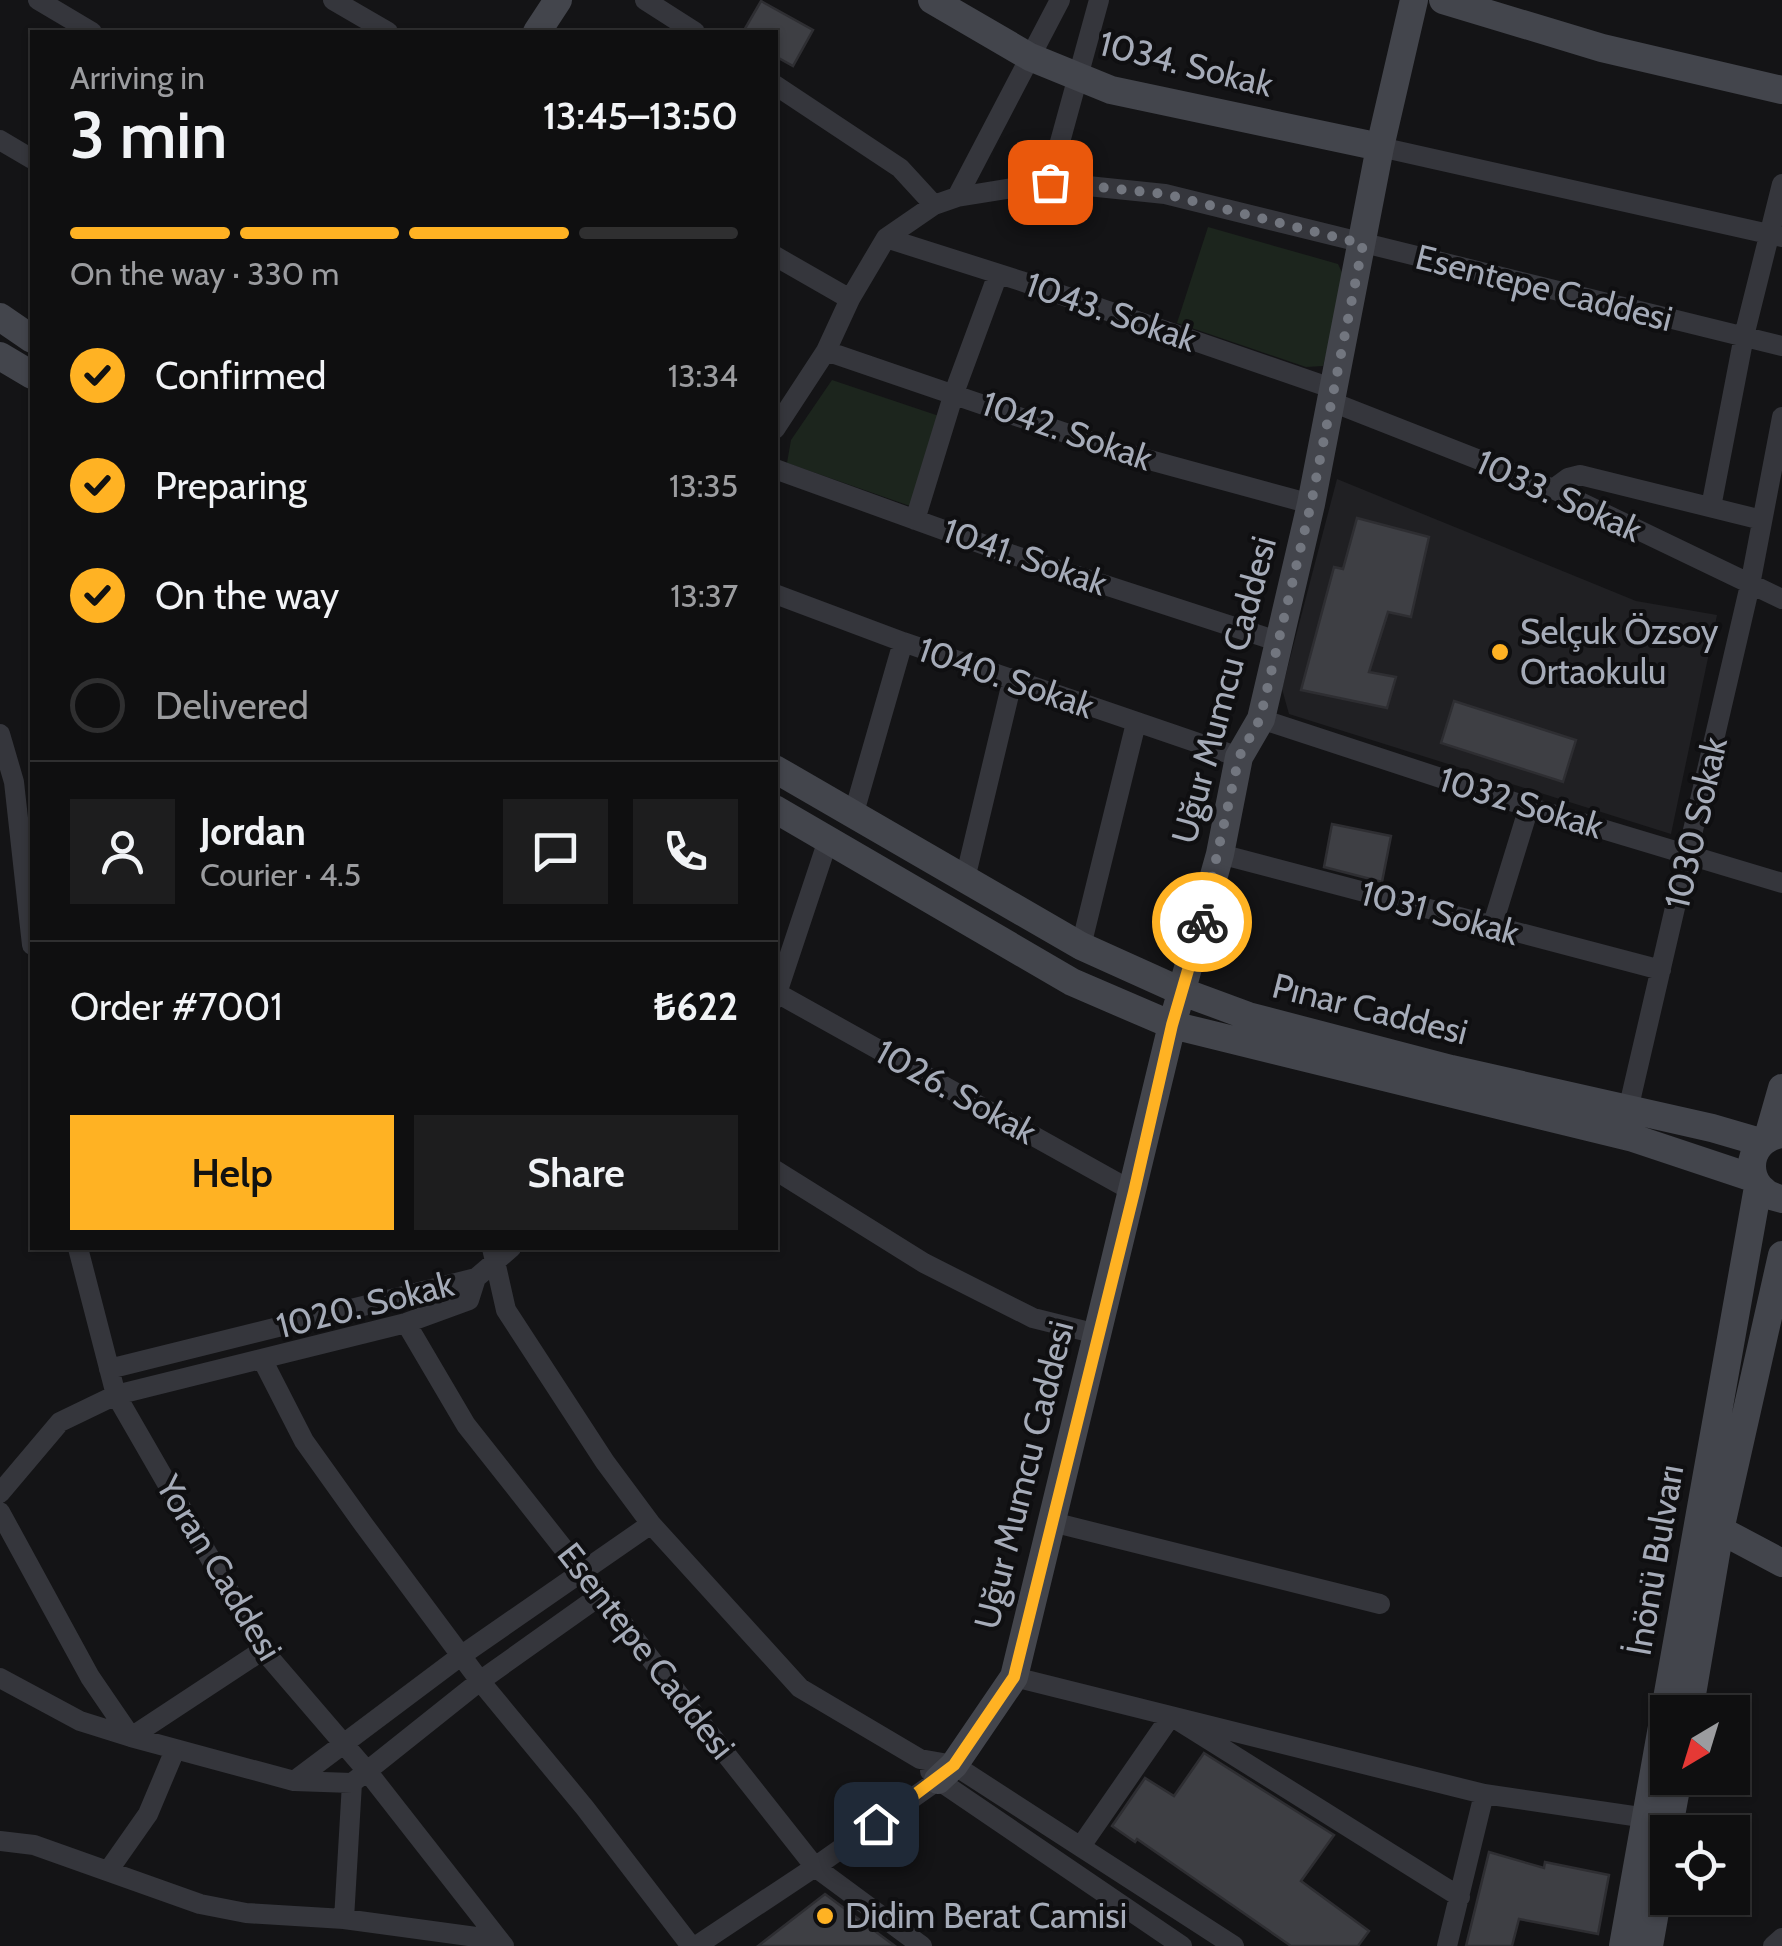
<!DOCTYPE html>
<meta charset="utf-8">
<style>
body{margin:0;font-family:Cabin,sans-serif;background:#1d1d1e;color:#f1f3f6;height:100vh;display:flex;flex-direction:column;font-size:38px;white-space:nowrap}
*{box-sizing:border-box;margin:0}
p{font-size:32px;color:#9b9c9f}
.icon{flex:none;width:55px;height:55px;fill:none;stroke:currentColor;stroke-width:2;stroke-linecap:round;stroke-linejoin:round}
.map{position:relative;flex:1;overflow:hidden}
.side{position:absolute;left:30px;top:30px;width:748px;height:1220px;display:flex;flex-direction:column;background:#0f0f10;border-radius:0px;box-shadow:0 2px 8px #0004,0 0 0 2px #2f2f30}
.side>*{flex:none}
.needle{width:65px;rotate:218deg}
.controls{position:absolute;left:1650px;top:1695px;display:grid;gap:20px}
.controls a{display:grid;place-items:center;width:100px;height:100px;border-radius:0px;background:#0f0f10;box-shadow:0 2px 8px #0004,0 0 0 2px #2f2f30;font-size:50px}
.pin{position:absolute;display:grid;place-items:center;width:85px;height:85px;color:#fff;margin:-42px;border-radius:20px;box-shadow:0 5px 15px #0006}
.courier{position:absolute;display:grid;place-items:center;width:100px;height:100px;margin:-50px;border:8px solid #ffb223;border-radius:50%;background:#fff;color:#222;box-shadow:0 2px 12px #0007}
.overview em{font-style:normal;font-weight:600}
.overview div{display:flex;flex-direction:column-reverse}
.overview{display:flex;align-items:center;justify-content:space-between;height:170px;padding:0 40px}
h1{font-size:65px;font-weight:600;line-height:75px}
.bar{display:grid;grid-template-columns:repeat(4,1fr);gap:15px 10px;align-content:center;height:120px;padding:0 40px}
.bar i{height:12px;border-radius:8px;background:#2f2f30}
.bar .selected{background:#ffb223}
.bar p{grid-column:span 4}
.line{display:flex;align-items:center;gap:25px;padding:0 40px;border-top:2px solid #2f2f30}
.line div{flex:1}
.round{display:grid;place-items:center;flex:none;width:105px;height:105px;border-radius:0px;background:#1d1d1e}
ol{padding:0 40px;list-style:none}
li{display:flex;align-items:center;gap:30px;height:110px}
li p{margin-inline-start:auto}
li .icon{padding:10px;border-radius:50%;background:#ffb223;color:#111;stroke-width:4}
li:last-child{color:#9b9c9f}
li i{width:55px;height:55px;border:5px solid #2f2f30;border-radius:50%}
.primary-button{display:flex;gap:20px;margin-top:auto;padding:20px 40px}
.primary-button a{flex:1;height:115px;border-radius:0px;background:#ffb223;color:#111;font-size:40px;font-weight:600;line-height:115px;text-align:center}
.primary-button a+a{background:#1d1d1e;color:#f1f3f6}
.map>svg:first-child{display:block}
.built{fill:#202023}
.green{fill:#1c251d}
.building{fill:#3e3f44;stroke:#2e2e32;stroke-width:2.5}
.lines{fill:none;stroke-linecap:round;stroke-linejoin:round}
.street{stroke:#35363c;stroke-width:20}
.secondary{stroke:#43454c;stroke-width:28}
.done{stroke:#72767f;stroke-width:10;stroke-dasharray:0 18}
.route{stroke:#ffb223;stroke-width:12}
.poi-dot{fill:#ffb223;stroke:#0f0f11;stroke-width:4}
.labels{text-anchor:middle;stroke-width:8;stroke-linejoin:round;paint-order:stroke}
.street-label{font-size:35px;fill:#a5abb8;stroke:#0f0f11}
.poi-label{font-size:35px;fill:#a5abb8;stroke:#0f0f11;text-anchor:start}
</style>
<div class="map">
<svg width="1782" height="1946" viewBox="0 0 1782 1946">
<rect width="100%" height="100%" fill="#141416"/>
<path class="built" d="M1337 479 1636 601 1717 615 1671 834 1289 714 1282 689Z"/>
<path class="green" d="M1208 227 1338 264 1345 279 1323 366 1306 367 1177 323Z
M832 380 942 417 913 507 787 463 791 440Z"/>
<path class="building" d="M761 1 813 30 793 66 775 56V32H743Z
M1357 518 1429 537 1411 617 1388 612 1369 672 1396 677 1387 708 1301 690 1334 567 1343 569Z
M1454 701 1576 740 1563 782 1441 743Z
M1332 824 1391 836 1382 882 1324 867Z
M1204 1753 1334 1835 1301 1881 1369 1931 1358 1946H1291L1137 1839 1135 1842 1112 1826 1145 1778 1174 1796Z
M1489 1852 1544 1868 1545 1862 1609 1875 1598 1934 1519 1919 1512 1946H1466Z
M825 1894 895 1946H758Z"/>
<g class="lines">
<path class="street" d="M38 0 92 32
M333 0 388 32
M645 0 695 32
M775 85 900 168 934 205
M0 140 32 159
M1380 147 1782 237
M1049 182 1099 0
M957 197 1060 0
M886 238 1021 281 1334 389
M775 256 850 299
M826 351 1124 453 1311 504
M1332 402 1553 489 1782 599
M775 429 826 351 850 299 886 238 934 205 957 197 1049 182 1165 194 1782 346
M775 469 1010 554 1277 641
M1553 489 1568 478 1580 475 1762 520
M1711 507 1744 336 1782 184
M915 520 954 393 998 274
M775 594 903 642 1239 757
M1261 719 1529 807 1782 883
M0 734 14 782 32 945
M853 816 903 642
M1220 854 1661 970
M965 879 1013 678
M1492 927 1529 807
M1081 946 1136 723
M777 993 1134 1192
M775 999 828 840
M1628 1110 1750 585 1782 417
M775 1170 924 1263 1033 1318 1097 1334
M78 1248 116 1395 263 1650 367 1771 504 1946
M492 1248 506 1310 605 1462 651 1524 800 1688 920 1759 954 1765 1234 1946
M406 1323 466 1425 815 1867 922 1946
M262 1359 304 1441 364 1525 480 1681 585 1808 691 1946
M109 1369 476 1278 511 1248
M0 1493 60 1422 116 1395 406 1323 469 1300 476 1278
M0 1512 90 1677 131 1737 294 1781 352 1783 480 1681 601 1595
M1052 1522 1380 1604
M1014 1677 1484 1794 1647 1818
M0 1678 80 1721 131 1737 263 1650
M930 1771 938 1780 1182 1946
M294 1781 462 1655 651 1524
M0 1841 34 1845 200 1904 246 1913 344 1919 498 1940
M1081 1846 1171 1716 1460 1897
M108 1871 148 1814 175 1750
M344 1919 352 1783
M696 1946 815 1867 938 1780
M1447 1946 1484 1794
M1773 1946 1782 1938"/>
<path class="secondary" d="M932 0 1030 57 1111 90 1380 147
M1443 0 1602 48 1782 90
M537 32 558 0
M0 317 32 339
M0 356 32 375
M775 769 1081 946 1183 992 1248 1016 1451 1069 1712 1128 1760 1142
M775 809 1072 982 1172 1025 1633 1138 1753 1178
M1782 1134C1742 1140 1742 1192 1782 1199
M1768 1137 1782 1088
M1720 1530 1782 1563
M1689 1712 1720 1530 1782 1255
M938 1780 954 1765 1014 1677 1172 1025 1220 854 1239 757 1261 719 1311 504 1380 147 1414 0
M1668 1832 1678 1778
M1623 1946 1758 1187
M1649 1946 1668 1838"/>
</g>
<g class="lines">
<path class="done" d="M1050 182 1165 194 1363 244 1311 504 1260 719 1239 757 1202 922"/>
<path class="route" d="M876 1824 954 1765 1014 1677 1134 1192 1172 1025 1202 922"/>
</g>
<g class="poi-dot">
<circle cx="1500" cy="652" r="10"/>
<circle cx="825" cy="1916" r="10"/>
</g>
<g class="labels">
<g class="street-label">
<text transform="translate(1186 64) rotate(14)" y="12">1034. Sokak</text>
<text transform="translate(1544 288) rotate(14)" y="12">Esentepe Caddesi</text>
<text transform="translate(1111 312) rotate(19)" y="12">1043. Sokak</text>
<text transform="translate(1067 431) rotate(19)" y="12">1042. Sokak</text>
<text transform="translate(1559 496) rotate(24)" y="12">1033. Sokak</text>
<text transform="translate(1025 557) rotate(19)" y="12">1041. Sokak</text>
<text transform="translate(1006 678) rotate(19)" y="12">1040. Sokak</text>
<text transform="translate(1224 690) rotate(-75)" y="12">Uğur Mumcu Caddesi</text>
<text transform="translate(1521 803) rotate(17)" y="12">1032 Sokak</text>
<text transform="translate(1696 823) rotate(-77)" y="12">1030 Sokak</text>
<text transform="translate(1440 913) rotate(15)" y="12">1031 Sokak</text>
<text transform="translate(1370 1009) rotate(14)" y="12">Pınar Caddesi</text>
<text transform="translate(956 1092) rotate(29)" y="12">1026. Sokak</text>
<text transform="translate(365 1305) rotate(-14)" y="12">1020. Sokak</text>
<text transform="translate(1024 1475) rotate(-76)" y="12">Uğur Mumcu Caddesi</text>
<text transform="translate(1655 1560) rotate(-80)" y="12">İnönü Bulvarı</text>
<text transform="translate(219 1568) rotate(59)" y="12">Yoran Caddesi</text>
<text transform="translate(646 1651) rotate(52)" y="12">Esentepe Caddesi</text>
</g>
<g class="poi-label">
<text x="1520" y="644">Selçuk Özsoy<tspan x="1520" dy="40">Ortaokulu</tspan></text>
<text x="845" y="1928">Didim Berat Camisi</text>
</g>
</g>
</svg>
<div class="controls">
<a><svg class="needle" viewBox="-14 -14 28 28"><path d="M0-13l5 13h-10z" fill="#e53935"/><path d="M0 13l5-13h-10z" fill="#9b9c9f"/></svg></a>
<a><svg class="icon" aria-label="locate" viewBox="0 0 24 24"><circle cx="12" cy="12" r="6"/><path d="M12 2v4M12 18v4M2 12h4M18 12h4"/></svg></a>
</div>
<div class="pin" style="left:1050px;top:182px;background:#ea580c"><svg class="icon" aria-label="bag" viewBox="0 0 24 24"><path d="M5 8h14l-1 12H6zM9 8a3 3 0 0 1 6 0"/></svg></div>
<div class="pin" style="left:876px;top:1824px;background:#1f2937"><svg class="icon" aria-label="home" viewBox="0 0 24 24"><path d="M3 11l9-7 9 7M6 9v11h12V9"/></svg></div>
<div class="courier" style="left:1202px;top:922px"><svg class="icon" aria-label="bike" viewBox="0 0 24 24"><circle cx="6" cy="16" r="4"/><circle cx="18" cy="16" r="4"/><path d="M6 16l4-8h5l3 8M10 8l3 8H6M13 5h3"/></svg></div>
<section class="side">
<div class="overview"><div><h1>3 min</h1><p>Arriving in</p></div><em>13:45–13:50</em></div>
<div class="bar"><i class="selected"></i><i class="selected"></i><i class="selected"></i><i></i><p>On the way · 330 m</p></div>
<ol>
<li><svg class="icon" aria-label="check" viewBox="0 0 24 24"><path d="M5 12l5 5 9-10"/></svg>Confirmed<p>13:34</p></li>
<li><svg class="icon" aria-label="check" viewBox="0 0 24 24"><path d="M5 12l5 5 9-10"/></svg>Preparing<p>13:35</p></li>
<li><svg class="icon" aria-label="check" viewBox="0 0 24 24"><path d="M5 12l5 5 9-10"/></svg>On the way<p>13:37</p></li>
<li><i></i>Delivered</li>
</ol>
<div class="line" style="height:180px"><a class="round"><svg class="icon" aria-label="person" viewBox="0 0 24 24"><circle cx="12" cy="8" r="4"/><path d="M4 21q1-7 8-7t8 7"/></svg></a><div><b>Jordan</b><p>Courier · 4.5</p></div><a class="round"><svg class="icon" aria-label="chat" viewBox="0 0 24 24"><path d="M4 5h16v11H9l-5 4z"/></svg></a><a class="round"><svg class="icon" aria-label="phone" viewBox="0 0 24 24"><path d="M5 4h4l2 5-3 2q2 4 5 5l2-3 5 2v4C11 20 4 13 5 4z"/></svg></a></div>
<div class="line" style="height:130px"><div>Order #7001</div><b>₺622</b></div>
<div class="primary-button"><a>Help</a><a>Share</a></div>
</section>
</div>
